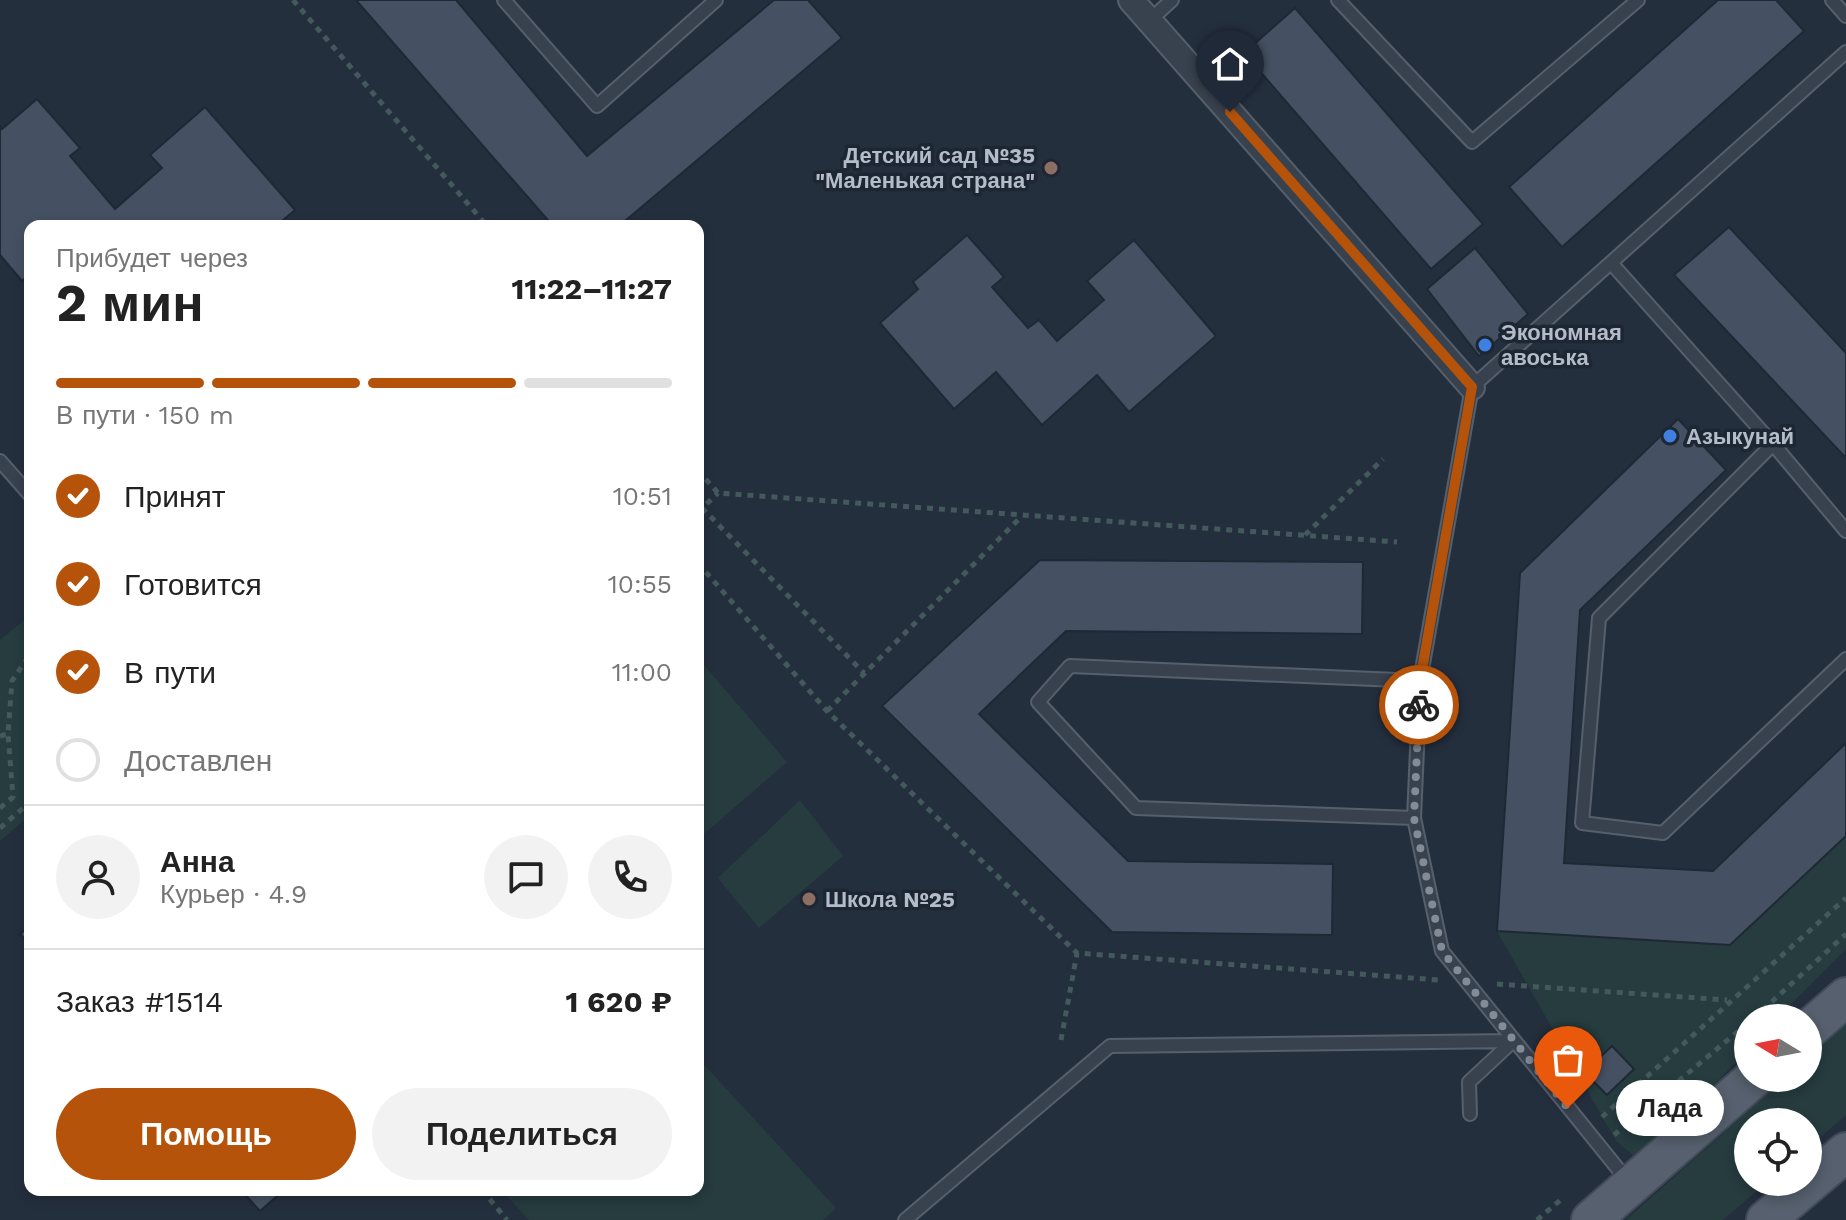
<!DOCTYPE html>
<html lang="ru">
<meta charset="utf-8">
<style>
body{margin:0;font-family:"Work Sans",sans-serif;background:#f2f2f2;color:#222;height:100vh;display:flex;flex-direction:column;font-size:30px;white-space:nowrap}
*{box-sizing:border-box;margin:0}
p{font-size:26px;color:#767676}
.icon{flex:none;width:44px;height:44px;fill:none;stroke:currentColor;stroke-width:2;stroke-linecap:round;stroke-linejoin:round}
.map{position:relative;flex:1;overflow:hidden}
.side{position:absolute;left:24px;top:220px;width:680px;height:976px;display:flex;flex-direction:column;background:#fff;border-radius:16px;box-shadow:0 4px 12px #0003}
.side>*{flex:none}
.needle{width:52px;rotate:280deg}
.tools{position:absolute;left:1734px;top:1004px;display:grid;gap:16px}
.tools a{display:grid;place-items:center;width:88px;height:88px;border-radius:50%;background:#fff;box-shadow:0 4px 12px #0003;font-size:40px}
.pin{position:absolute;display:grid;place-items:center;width:68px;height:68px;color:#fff;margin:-82px -34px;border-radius:50% 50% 50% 0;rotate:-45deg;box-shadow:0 0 8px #0007}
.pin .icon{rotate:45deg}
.courier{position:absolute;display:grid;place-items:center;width:80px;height:80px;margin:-40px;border:6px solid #b45309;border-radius:50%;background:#fff;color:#222;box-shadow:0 2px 10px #0007}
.bubble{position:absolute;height:56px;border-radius:28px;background:#fff;box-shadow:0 4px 12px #0003;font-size:26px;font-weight:700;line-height:56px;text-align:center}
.head em{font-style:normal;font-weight:700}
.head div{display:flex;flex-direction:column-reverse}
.head{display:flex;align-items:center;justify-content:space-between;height:136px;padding:0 32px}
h1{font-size:52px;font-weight:700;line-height:60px}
.bar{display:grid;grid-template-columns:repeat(4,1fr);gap:12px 8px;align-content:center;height:96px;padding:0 32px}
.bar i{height:10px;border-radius:6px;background:#e0e0e0}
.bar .current{background:#b45309}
.bar p{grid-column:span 4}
.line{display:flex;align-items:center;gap:20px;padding:0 32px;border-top:2px solid #e0e0e0}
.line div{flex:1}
.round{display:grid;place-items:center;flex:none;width:84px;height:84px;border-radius:42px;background:#f2f2f2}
ol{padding:0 32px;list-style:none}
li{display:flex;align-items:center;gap:24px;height:88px}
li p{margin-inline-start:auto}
li .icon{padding:8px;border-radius:50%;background:#b45309;color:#fff;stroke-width:4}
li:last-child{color:#767676}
li i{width:44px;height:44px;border:4px solid #e0e0e0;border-radius:50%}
.action{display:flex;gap:16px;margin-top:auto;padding:16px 32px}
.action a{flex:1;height:92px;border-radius:48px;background:#b45309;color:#fff;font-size:32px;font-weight:700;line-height:92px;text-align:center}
.action a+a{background:#f2f2f2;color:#222}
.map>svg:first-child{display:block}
.green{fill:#263c3f}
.building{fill:#455162;stroke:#1f2835;stroke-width:2}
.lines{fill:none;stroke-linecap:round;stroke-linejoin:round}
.service-casing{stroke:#565f6c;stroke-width:16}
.minor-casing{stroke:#565f6c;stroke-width:28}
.primary-casing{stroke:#414a57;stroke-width:42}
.path{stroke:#44595c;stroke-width:5;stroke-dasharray:6 6;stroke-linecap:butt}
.service{stroke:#38414e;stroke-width:12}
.minor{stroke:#38414e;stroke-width:24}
.primary{stroke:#56606e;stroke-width:38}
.done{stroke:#828b98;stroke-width:8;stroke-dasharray:0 14.4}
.route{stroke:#b45309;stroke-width:10}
.education-dot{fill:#8d6e63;stroke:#1d2633;stroke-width:3}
.shop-dot{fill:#3f7fe0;stroke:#1d2633;stroke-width:3}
.labels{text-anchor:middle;stroke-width:7;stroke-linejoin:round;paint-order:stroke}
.poi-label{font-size:22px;font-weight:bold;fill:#b4bcc9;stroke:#1d2633;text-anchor:start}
</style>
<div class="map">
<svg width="1846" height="1220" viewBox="0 0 1846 1220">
<rect width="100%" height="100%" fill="#242f3e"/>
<path class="green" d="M30 615V815L0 841V640Z
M698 658 787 762 698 839Z
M800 800 843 856 759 928 718 878Z
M1846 836V949L1777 1018H1748V1049L1656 1147 1634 1156 1616 1141 1497 931 1730 945Z
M1846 1023V1115L1808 1148V1122H1748V1182H1767L1723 1220H1626L1785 1078H1808V1057Z
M698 1058 836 1208 823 1220H529L501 1190H698Z"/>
<path class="building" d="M356 0H456L587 156 774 0H808L842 38 619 226H553Z
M1718 0H1776L1804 31 1562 247 1509 187Z
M1295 8 1483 224 1431 269 1244 53Z
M37 99 80 148 70 156 115 209 162 168 150 155 205 107 295 210 276 226H30V274L22 281 0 255V126L2 129Z
M1729 227 1846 353V458L1674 275Z
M967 235 1004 277 992 287 1028 328 1039 320 1057 341 1104 300 1087 281 1134 240 1216 336 1129 412 1097 375 1042 425 996 372 954 409 880 323 918 289 913 282Z
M1475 248 1528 314 1479 356 1427 289Z
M1678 419 1726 470 1580 610 1564 863 1713 871 1846 743V836L1730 945 1497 931 1520 573Z
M1040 560 1363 562 1362 634 1066 631 979 714 1128 861 1333 864 1332 935 1112 932 882 706Z
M30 925V945L20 934Z
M1612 1046 1634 1069 1607 1095 1584 1072Z
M241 1190H284L260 1211Z"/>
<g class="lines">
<g class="service-casing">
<path id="service" d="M504 0 597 106 716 0
M1338 0 1472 142 1638 0
M1832 0 1846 16
M1149 21 1172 0
M1612 264 1773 444 1846 531
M1773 444 1599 618 1582 823 1663 833 1846 659
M0 461 30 495
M1414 818 1136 808 1038 702 1070 666 1420 681
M1627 1180 1442 951 1414 818 1420 681 1472 387 1846 52
M905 1220 1110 1046 1513 1041 1469 1082 1470 1114"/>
</g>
<g class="minor-casing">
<path id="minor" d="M1131 0 1472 387"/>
</g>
<g class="primary-casing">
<path id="primary" d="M1808 1030 1846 997
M1591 1220 1754 1078
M1766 1220 1846 1152"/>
</g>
<path class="path" d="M293 0 487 226
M698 470 718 493 1397 542
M702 508 864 673
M698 512 718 493
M1305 535 1383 459
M698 563 827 711 1077 953 1439 980
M827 711 1022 516
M30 717V758
M0 736 8 734 12 681 30 654
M0 808 13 797 8 734
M0 828 30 802
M1497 984 1727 1000
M1754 1018 1846 934
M1061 1040 1077 953
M1602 1117 1846 898
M1614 1135 1748 1023
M482 1190 507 1220
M1537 1220 1564 1197"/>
<use href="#service" class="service"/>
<use href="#minor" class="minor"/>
<use href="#primary" class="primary"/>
</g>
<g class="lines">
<path class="done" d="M1419 705 1414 818 1442 951 1568 1108"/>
<path class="route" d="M1230 112 1472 387 1420 681 1419 705"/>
</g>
<g class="education-dot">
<circle cx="1051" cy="168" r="8"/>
<circle cx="809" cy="899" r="8"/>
</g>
<g class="shop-dot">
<circle cx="1485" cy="345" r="8"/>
<circle cx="1670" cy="436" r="8"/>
</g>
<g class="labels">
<g class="poi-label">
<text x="1035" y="163" text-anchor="end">Детский сад №35<tspan x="1035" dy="25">"Маленькая страна"</tspan></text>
<text x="1501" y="340">Экономная<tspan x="1501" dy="25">авоська</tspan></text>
<text x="1686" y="444">Азыкунай</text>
<text x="825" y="907">Школа №25</text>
</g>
</g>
</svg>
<div class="tools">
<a><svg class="needle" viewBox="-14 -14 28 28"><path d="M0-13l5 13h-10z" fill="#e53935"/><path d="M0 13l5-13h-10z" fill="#767676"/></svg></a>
<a><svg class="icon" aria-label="locate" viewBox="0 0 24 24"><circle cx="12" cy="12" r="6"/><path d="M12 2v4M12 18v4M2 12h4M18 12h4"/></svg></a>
</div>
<div class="pin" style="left:1568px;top:1108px;background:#ea580c"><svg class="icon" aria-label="bag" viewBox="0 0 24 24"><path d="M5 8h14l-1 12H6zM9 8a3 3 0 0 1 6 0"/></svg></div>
<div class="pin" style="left:1230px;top:112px;background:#1f2937"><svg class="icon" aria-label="home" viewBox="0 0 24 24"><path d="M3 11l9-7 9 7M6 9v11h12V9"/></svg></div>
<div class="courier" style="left:1419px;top:705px"><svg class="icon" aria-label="bike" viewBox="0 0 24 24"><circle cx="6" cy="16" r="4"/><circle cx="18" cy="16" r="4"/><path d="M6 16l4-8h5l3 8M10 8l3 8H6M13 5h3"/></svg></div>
<div class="bubble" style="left:1616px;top:1080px;width:108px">Лада</div>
<section class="side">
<div class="head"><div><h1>2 мин</h1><p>Прибудет через</p></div><em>11:22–11:27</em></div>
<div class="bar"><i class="current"></i><i class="current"></i><i class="current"></i><i></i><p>В пути · 150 m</p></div>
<ol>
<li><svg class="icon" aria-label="check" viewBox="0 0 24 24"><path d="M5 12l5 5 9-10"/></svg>Принят<p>10:51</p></li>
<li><svg class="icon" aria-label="check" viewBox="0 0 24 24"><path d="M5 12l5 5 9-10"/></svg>Готовится<p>10:55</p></li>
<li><svg class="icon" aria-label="check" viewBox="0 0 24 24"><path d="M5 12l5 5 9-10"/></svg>В пути<p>11:00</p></li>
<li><i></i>Доставлен</li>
</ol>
<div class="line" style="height:144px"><a class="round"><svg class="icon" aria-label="person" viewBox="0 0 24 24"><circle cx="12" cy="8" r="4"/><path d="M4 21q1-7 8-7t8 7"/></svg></a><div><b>Анна</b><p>Курьер · 4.9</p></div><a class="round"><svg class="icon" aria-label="chat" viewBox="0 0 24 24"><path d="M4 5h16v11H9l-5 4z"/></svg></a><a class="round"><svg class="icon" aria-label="phone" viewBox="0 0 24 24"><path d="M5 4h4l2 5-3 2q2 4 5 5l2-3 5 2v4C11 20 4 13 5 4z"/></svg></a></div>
<div class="line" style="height:104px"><div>Заказ #1514</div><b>1 620 ₽</b></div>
<div class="action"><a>Помощь</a><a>Поделиться</a></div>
</section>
</div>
